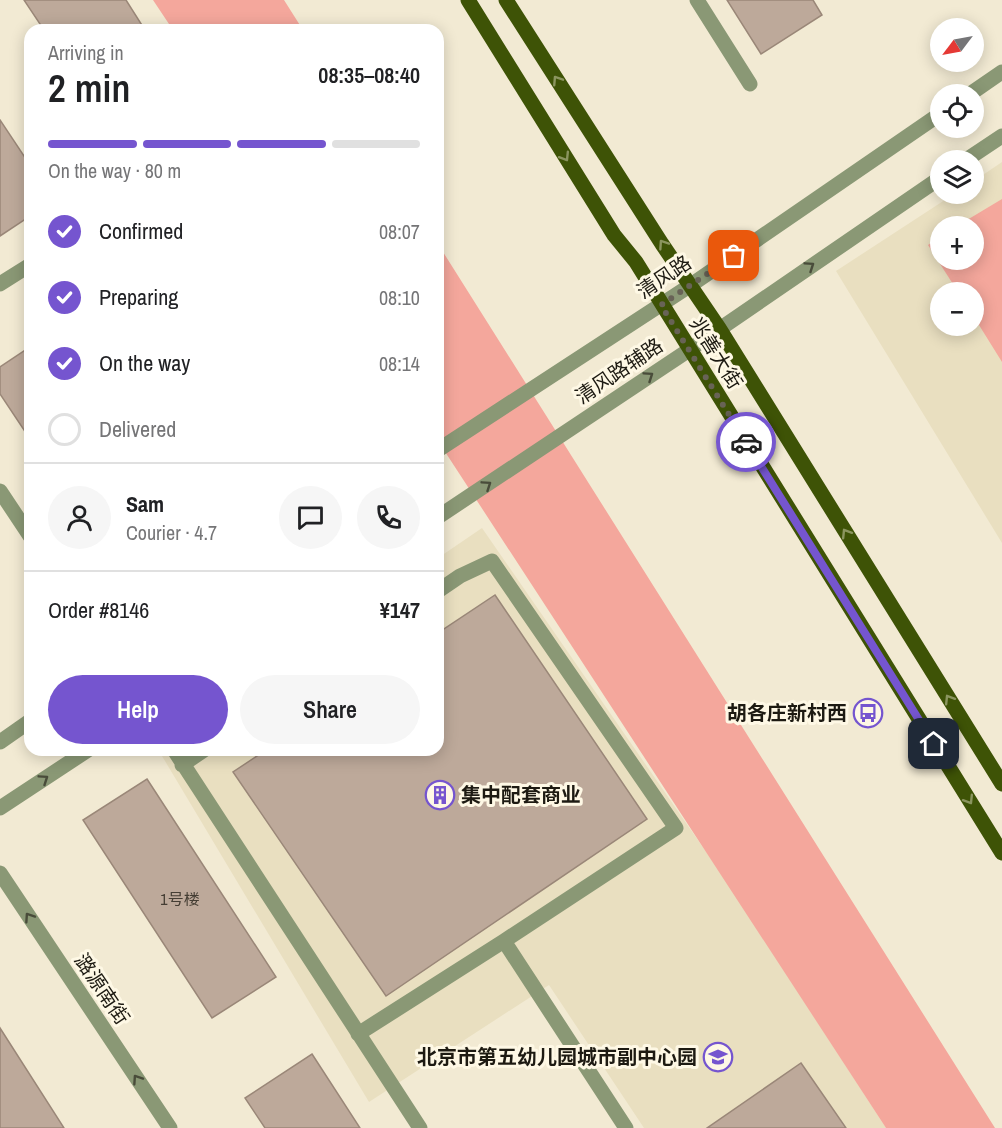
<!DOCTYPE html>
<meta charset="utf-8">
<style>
body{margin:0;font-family:"Archivo Narrow","Noto Sans SC",sans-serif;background:#f6f6f6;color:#202124;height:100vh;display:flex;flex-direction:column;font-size:22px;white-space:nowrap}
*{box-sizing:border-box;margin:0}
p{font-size:20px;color:#757577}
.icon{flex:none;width:33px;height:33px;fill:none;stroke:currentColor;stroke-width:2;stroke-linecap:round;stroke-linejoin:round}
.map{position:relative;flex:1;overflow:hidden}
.panel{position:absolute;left:24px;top:24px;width:420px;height:732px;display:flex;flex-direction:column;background:#fff;border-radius:18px;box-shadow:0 3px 15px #0003}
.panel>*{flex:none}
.needle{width:39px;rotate:238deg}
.buttons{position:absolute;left:930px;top:18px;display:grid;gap:12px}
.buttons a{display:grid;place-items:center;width:54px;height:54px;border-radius:50%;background:#fff;box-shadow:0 3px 15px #0003;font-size:30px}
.pin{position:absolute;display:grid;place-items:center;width:51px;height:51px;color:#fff;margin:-26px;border-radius:12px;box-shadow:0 3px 9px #0006}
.courier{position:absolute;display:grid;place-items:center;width:60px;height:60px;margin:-30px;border:4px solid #7555cf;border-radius:50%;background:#fff;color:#222;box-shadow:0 2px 8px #0007}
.head em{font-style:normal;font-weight:600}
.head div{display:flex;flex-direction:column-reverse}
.head{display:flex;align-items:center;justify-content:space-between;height:102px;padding:0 24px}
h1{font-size:39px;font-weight:600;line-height:45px}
.bar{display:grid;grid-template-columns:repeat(4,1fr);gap:9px 6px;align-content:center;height:72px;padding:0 24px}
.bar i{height:8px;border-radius:4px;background:#e0e0e0}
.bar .on{background:#7555cf}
.bar p{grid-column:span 4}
.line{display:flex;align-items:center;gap:15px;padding:0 24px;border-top:2px solid #e0e0e0}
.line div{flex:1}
.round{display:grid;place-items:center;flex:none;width:63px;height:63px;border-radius:32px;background:#f6f6f6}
ol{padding:0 24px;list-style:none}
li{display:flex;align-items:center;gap:18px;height:66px}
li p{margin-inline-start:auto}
li .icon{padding:6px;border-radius:50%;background:#7555cf;color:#fff;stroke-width:4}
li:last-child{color:#757577}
li i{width:33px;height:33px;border:3px solid #e0e0e0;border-radius:50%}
.button{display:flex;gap:12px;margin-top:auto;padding:12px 24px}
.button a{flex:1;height:69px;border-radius:36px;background:#7555cf;color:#fff;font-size:24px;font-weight:600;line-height:69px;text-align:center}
.button a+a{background:#f6f6f6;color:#202124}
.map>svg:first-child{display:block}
.built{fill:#e9dfc0;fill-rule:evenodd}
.green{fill:#f4a79c}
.building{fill:#bda99a;stroke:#9a8778;stroke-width:1.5}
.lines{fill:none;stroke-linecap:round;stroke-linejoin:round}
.minor{stroke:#8a9875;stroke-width:15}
.major{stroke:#3e5306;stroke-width:15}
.oneway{stroke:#8b955f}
.oneway2{stroke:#494c3a}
.done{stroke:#686356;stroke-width:6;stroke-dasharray:0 10.8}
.route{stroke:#7555cf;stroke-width:8}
.labels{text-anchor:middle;stroke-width:6;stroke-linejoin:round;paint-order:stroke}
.number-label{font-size:16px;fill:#453e34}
.street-label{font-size:20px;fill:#1d1a12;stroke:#fef8e5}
.poi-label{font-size:20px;font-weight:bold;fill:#1d1a12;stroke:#fef8e5;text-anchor:end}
</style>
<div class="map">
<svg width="1002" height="1128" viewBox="0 0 1002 1128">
<rect width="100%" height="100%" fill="#f2ead3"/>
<path class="built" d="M1002 162V543L836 271 954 194H974V181ZM940 226H974V260H940ZM940 292H974V326H940Z
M482 528 720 872 886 1128H644L549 985 369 1102 159 751 438 750V558Z"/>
<path class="green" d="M153 0H284L303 30H173Z
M1002 199V362L974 317V292H958L928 245 940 237V260H974V226H957Z
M438 244 995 1128H886L438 441Z"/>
<path class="building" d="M24 0H126L145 30H44Z
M727 0H813L822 15 761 54Z
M0 120 30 165V216L0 236Z
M30 347V439L0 394V367Z
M495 595 647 819 386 996 233 772 266 750H438V633Z
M147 779 276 977 212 1018 83 820Z
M0 1028 64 1128H0Z
M312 1054 360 1128H265L245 1098Z
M801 1063 846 1128H707Z"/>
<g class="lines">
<path class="minor" d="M697 0 750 84
M970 94 1002 72
M966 160 1002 136
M0 284 30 265
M438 450 691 285 940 114
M0 491 30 536
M438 517 689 350 940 178
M0 742 30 721
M174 750 420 1128
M182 765 204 750
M0 808 88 750
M0 873 170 1128
M504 941 626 1128
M358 1034 504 941 676 828 492 561 460 576 438 591"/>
<path class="major" d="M468 0 614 235 636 262 1002 853
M506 0 662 244 719 328 1002 784"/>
</g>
<defs><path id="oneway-chevron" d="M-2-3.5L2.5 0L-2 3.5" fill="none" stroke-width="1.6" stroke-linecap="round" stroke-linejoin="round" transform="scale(1.5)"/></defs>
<g class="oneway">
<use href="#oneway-chevron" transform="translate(557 80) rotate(-123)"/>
<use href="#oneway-chevron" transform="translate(565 157) rotate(58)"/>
<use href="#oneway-chevron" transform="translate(663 244) rotate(-124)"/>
<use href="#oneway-chevron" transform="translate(846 533) rotate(-122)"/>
<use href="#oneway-chevron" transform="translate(949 699) rotate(-122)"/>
<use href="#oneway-chevron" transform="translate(969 800) rotate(58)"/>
</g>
<g class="oneway2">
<use href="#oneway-chevron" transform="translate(810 266) rotate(-34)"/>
<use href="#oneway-chevron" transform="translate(649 376) rotate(-34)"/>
<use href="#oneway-chevron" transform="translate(487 485) rotate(-34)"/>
<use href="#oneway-chevron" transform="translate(44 779) rotate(-34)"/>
<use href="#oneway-chevron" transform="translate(29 917) rotate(-124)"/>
<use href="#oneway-chevron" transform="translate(137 1079) rotate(-124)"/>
</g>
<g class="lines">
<path class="done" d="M734 256 661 305 746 442"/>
<path class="route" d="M746 442 934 744"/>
</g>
<defs>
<g id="bus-ring" transform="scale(1.5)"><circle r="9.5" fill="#fef8e5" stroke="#7555cf" stroke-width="1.5"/><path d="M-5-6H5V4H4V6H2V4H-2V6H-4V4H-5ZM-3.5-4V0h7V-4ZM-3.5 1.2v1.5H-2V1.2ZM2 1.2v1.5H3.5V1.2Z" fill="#7555cf"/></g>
<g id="building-ring" transform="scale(1.5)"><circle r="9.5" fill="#fef8e5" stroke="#7555cf" stroke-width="1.5"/><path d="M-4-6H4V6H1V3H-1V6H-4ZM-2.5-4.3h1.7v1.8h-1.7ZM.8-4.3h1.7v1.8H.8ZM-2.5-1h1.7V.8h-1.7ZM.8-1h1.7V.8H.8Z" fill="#7555cf"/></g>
<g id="school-ring" transform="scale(1.5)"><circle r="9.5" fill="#fef8e5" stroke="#7555cf" stroke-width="1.5"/><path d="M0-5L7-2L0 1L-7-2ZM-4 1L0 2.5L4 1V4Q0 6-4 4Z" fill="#7555cf"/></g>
</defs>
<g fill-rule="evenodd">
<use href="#bus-ring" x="868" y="713"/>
<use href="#building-ring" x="440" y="795"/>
<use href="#school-ring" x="718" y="1057"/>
</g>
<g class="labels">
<g class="number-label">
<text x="180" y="905">1号楼</text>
</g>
<g class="street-label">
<text transform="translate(664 277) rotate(-34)" y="7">清风路</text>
<text transform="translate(716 353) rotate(58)" y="7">兆善大街</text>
<text transform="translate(619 371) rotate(-34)" y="7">清风路辅路</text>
<text transform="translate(102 989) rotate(56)" y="7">潞源南街</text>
</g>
<g class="poi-label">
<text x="847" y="720">胡各庄新村西</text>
<text x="461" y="802" text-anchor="start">集中配套商业</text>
<text x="697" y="1064">北京市第五幼儿园城市副中心园</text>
</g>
</g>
</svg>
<div class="buttons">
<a><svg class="needle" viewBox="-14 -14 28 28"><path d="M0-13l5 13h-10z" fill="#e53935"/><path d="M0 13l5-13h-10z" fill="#757577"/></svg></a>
<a><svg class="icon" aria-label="locate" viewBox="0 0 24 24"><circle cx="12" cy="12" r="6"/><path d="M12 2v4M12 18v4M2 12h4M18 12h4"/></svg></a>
<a><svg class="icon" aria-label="layers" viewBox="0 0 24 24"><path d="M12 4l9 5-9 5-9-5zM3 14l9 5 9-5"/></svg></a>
<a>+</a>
<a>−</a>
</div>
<div class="pin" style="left:734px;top:256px;background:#ea580c"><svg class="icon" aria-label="bag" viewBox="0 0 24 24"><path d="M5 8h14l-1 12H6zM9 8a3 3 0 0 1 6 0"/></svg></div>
<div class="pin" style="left:934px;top:744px;background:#1f2937"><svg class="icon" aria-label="home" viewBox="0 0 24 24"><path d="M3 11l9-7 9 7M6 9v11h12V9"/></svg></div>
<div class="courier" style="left:746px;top:442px"><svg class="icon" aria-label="car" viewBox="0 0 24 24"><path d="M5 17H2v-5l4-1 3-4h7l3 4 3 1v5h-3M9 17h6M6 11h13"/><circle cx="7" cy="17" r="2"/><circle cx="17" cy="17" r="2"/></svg></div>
<section class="panel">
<div class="head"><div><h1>2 min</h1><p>Arriving in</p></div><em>08:35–08:40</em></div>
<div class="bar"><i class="on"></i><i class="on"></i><i class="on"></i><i></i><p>On the way · 80 m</p></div>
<ol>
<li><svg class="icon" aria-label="check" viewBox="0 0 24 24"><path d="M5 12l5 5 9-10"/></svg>Confirmed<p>08:07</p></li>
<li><svg class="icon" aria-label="check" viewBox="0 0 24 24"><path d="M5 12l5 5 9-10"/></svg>Preparing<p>08:10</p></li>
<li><svg class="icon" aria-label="check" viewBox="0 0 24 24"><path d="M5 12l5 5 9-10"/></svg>On the way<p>08:14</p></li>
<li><i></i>Delivered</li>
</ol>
<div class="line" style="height:108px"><a class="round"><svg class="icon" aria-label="person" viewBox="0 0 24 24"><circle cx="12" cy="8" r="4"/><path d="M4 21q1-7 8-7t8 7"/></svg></a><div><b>Sam</b><p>Courier · 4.7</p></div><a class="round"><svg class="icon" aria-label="chat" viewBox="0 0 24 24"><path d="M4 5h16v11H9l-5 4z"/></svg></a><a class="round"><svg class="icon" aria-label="phone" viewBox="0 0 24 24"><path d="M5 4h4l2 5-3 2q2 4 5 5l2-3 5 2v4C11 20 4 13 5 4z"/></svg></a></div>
<div class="line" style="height:78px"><div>Order #8146</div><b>¥147</b></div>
<div class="button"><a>Help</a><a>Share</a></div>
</section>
</div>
